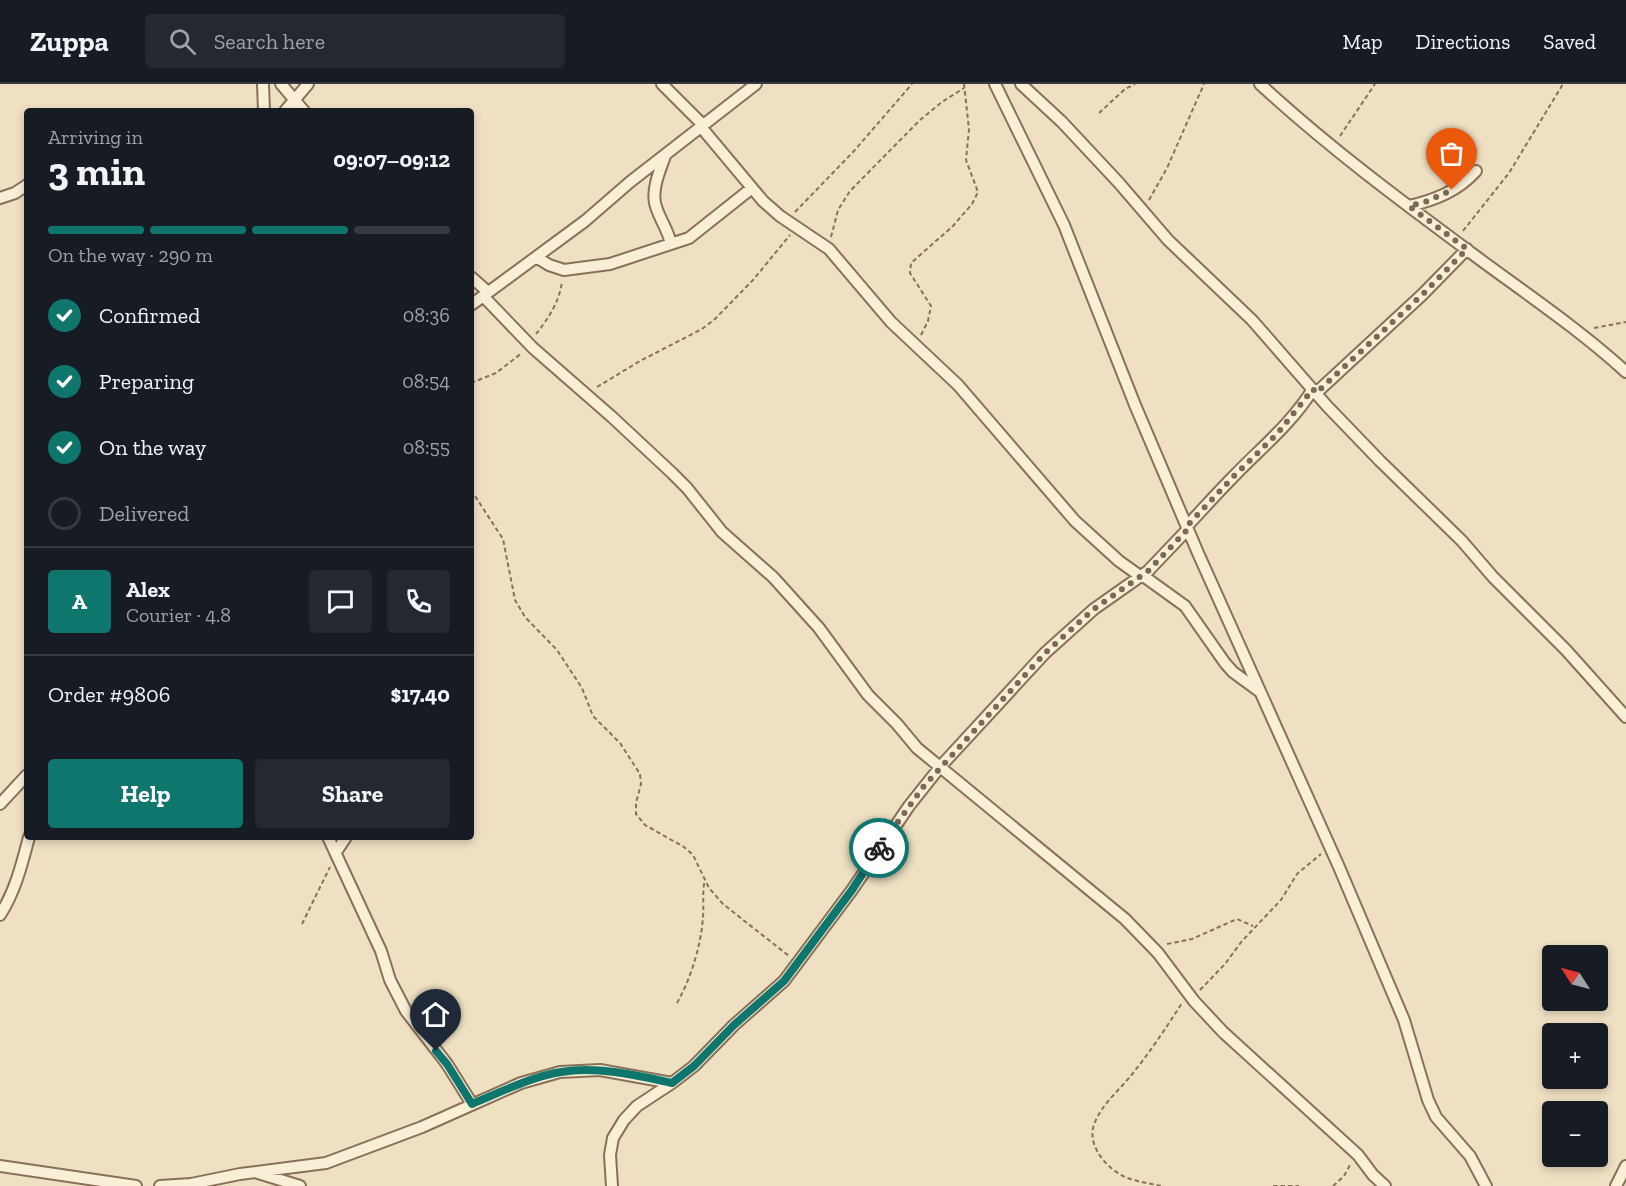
<!DOCTYPE html>
<meta charset="utf-8">
<style>
body{margin:0;font-family:"Zilla Slab",serif;background:#242831;color:#f1f3f6;height:100vh;display:flex;flex-direction:column;font-size:22px;white-space:nowrap}
*{box-sizing:border-box;margin:0}
p{font-size:20px;color:#9ea1a6}
.icon{flex:none;width:33px;height:33px;fill:none;stroke:currentColor;stroke-width:2;stroke-linecap:round;stroke-linejoin:round}
.map{position:relative;flex:1;overflow:hidden}
.details{position:absolute;left:24px;top:24px;width:450px;height:732px;display:flex;flex-direction:column;background:#171b24;border-radius:6px;box-shadow:0 3px 9px #0003}
.details>*{flex:none}
.needle{width:39px;rotate:306deg}
.tools{position:absolute;left:1542px;top:861px;display:grid;gap:12px}
.tools a{display:grid;place-items:center;width:66px;height:66px;border-radius:6px;background:#171b24;box-shadow:0 3px 9px #0003;font-size:30px}
.pin{position:absolute;display:grid;place-items:center;width:51px;height:51px;color:#fff;margin:-62px -26px;border-radius:50% 50% 50% 0;rotate:-45deg;box-shadow:0 0 6px #0007}
.pin .icon{rotate:45deg}
.courier{position:absolute;display:grid;place-items:center;width:60px;height:60px;margin:-30px;border:4px solid #0f766e;border-radius:50%;background:#fff;color:#222;box-shadow:0 2px 8px #0007}
.headline em{font-style:normal;font-weight:700}
.headline div{display:flex;flex-direction:column-reverse}
.headline{display:flex;align-items:center;justify-content:space-between;height:102px;padding:0 24px}
h1{font-size:39px;font-weight:700;line-height:45px}
.bar{display:grid;grid-template-columns:repeat(4,1fr);gap:9px 6px;align-content:center;height:72px;padding:0 24px}
.bar i{height:8px;border-radius:4px;background:#363941}
.bar .on{background:#0f766e}
.bar p{grid-column:span 4}
.line{display:flex;align-items:center;gap:15px;padding:0 24px;border-top:2px solid #363941}
.line div{flex:1}
.round{display:grid;place-items:center;flex:none;width:63px;height:63px;border-radius:6px;background:#242831}
ol{padding:0 24px;list-style:none}
li{display:flex;align-items:center;gap:18px;height:66px}
li p{margin-inline-start:auto}
li .icon{padding:6px;border-radius:50%;background:#0f766e;color:#fff;stroke-width:4}
li:last-child{color:#9ea1a6}
li i{width:33px;height:33px;border:3px solid #363941;border-radius:50%}
.cta{display:flex;gap:12px;margin-top:auto;padding:12px 24px}
.cta a{flex:1;height:69px;border-radius:6px;background:#0f766e;color:#fff;font-size:24px;font-weight:700;line-height:69px;text-align:center}
.cta a+a{background:#242831;color:#f1f3f6}
header{display:flex;align-items:center;gap:36px;box-sizing:border-box;height:84px;padding:0 30px;background:#171b24;border-bottom:2px solid #363941}
header strong{font-size:28px}
nav{display:flex;gap:33px;margin-inline-start:auto;font-size:21px}
.search{width:420px;height:54px;background:#242831;display:flex;align-items:center;gap:15px;box-sizing:border-box;padding:0 21px;border-radius:6px;color:#9ea1a6;font-size:22px}
.map>svg:first-child{display:block}
.lines{fill:none;stroke-linecap:round;stroke-linejoin:round}
.street-casing{stroke:#897159;stroke-width:14}
.path{stroke:#897159;stroke-width:2;stroke-dasharray:4.5 3;stroke-linecap:butt}
.street{stroke:#f9eed6;stroke-width:10}
.done{stroke:#796a58;stroke-width:6;stroke-dasharray:0 10.8}
.route{stroke:#0f766e;stroke-width:8}
</style>
<header>
<strong>Zuppa</strong>
<div class="search"><svg class="icon" aria-label="search" viewBox="0 0 24 24"><circle cx="10" cy="10" r="6"/><path d="M15 15l6 6"/></svg>Search here</div>
<nav><a>Map</a><a>Directions</a><a>Saved</a></nav>
</header>
<div class="map">
<svg width="1626" height="1102" viewBox="0 0 1626 1102">
<rect width="100%" height="100%" fill="#efe0c3"/>
<g class="lines">
<g class="street-casing">
<path id="street" d="M263 0 264 27
M281 0 304 27
M662 0 703 41
M995 0 1064 141 1135 321 1198 469 1339 783 1404 936 1428 1016 1436 1033 1470 1072 1486 1102
M1021 0 1062 38 1119 99 1168 156 1252 236 1327 322 1380 377 1462 457 1493 493 1566 566 1626 633
M1260 0C1327 62 1401 117 1474 171 1525 209 1579 245 1626 288
M285 27 308 0
M701 43 763 117 780 132 829 165 891 238 958 301 1075 437 1119 477 1140 492
M665 72C660 86 652 104 655 119 658 133 668 145 671 160
M0 114 15 109 27 101
M1409 122C1435 116 1458 107 1476 87
M536 173 549 181 564 186 610 180 689 154 752 104
M471 193 488 208
M483 212 533 264 612 333 672 389 687 404 722 448 773 493 819 544 868 611 897 640 917 664 1125 835 1158 869 1194 917 1223 948 1358 1071 1373 1091 1385 1102
M471 221 585 137 630 98 756 0
M1316 309 1423 210 1467 165
M1187 442C1203 425 1218 408 1235 391 1262 363 1292 339 1313 305
M1142 491 1185 522 1225 579 1233 588 1259 607
M0 720 27 691
M328 753 381 867 390 896 406 927 447 980 472 1020
M336 768 346 753
M0 831C15 808 22 780 29 753
M0 1082 136 1102
M258 1089 300 1102
M160 1102 191 1100 240 1090 326 1079 422 1043 521 999 560 988 600 986 672 999
M612 1102 610 1071 613 1054 624 1036 637 1022 672 999 694 982 734 941 784 897 852 806 909 722 940 683 1045 569 1094 525 1148 487 1188 445
M1616 1102 1626 1082"/>
</g>
<path class="path" d="M1099 29 1125 5 1135 0
M1340 52 1375 0
M1149 116 1167 84 1204 0
M795 128 854 67 912 0
M1463 147 1509 89 1563 0
M831 153 838 126 850 107 920 36 942 18 964 4
M1594 244 1626 238
M536 250C548 235 560 217 562 197
M921 251 928 237 931 222 910 189 911 179 953 142 972 120 978 108 966 76 969 45 964 0
M471 299 496 289 522 269
M597 303 640 277 702 245 715 235 753 196 790 151
M471 406 503 455 515 516 525 533 557 566 582 604 593 632 620 659 640 690 641 700 636 719V730L645 741 684 763 693 771 709 804 723 820 789 872
M302 840 330 783
M1167 860 1192 855 1237 835 1253 842
M1200 906 1225 880 1242 857 1281 816 1297 790 1321 770
M677 919C691 894 701 862 703 833 704 820 702 808 705 795
M1161 1102C1149 1099 1137 1098 1125 1093 1106 1084 1085 1060 1095 1038 1102 1021 1117 1008 1129 994 1148 971 1166 944 1182 919
M1273 1102H1299
M1333 1102 1344 1092 1350 1081"/>
<use href="#street" class="street"/>
</g>
<g class="lines">
<path class="done" d="M879 764 924 702 1045 569 1094 525 1148 487 1188 445 1187 442 1234 392 1277 350 1313 305 1316 309 1423 210 1467 165 1409 122 1425 118 1452 106"/>
<path class="route" d="M436 967 447 980 472 1020C501 1008 530 993 561 988 598 982 636 991 672 999L694 982 734 941 784 897 852 806 879 764"/>
</g>
</svg>
<div class="tools">
<a><svg class="needle" viewBox="-14 -14 28 28"><path d="M0-13l5 13h-10z" fill="#e53935"/><path d="M0 13l5-13h-10z" fill="#9ea1a6"/></svg></a>
<a>+</a>
<a>−</a>
</div>
<div class="pin" style="left:1452px;top:106px;background:#ea580c"><svg class="icon" aria-label="bag" viewBox="0 0 24 24"><path d="M5 8h14l-1 12H6zM9 8a3 3 0 0 1 6 0"/></svg></div>
<div class="pin" style="left:436px;top:967px;background:#1f2937"><svg class="icon" aria-label="home" viewBox="0 0 24 24"><path d="M3 11l9-7 9 7M6 9v11h12V9"/></svg></div>
<div class="courier" style="left:879px;top:764px"><svg class="icon" aria-label="bike" viewBox="0 0 24 24"><circle cx="6" cy="16" r="4"/><circle cx="18" cy="16" r="4"/><path d="M6 16l4-8h5l3 8M10 8l3 8H6M13 5h3"/></svg></div>
<section class="details">
<div class="headline"><div><h1>3 min</h1><p>Arriving in</p></div><em>09:07–09:12</em></div>
<div class="bar"><i class="on"></i><i class="on"></i><i class="on"></i><i></i><p>On the way · 290 m</p></div>
<ol>
<li><svg class="icon" aria-label="check" viewBox="0 0 24 24"><path d="M5 12l5 5 9-10"/></svg>Confirmed<p>08:36</p></li>
<li><svg class="icon" aria-label="check" viewBox="0 0 24 24"><path d="M5 12l5 5 9-10"/></svg>Preparing<p>08:54</p></li>
<li><svg class="icon" aria-label="check" viewBox="0 0 24 24"><path d="M5 12l5 5 9-10"/></svg>On the way<p>08:55</p></li>
<li><i></i>Delivered</li>
</ol>
<div class="line" style="height:108px"><b class="round" style="background:#0f766e;color:#fff">A</b><div><b>Alex</b><p>Courier · 4.8</p></div><a class="round"><svg class="icon" aria-label="chat" viewBox="0 0 24 24"><path d="M4 5h16v11H9l-5 4z"/></svg></a><a class="round"><svg class="icon" aria-label="phone" viewBox="0 0 24 24"><path d="M5 4h4l2 5-3 2q2 4 5 5l2-3 5 2v4C11 20 4 13 5 4z"/></svg></a></div>
<div class="line" style="height:78px"><div>Order #9806</div><b>$17.40</b></div>
<div class="cta"><a>Help</a><a>Share</a></div>
</section>
</div>
